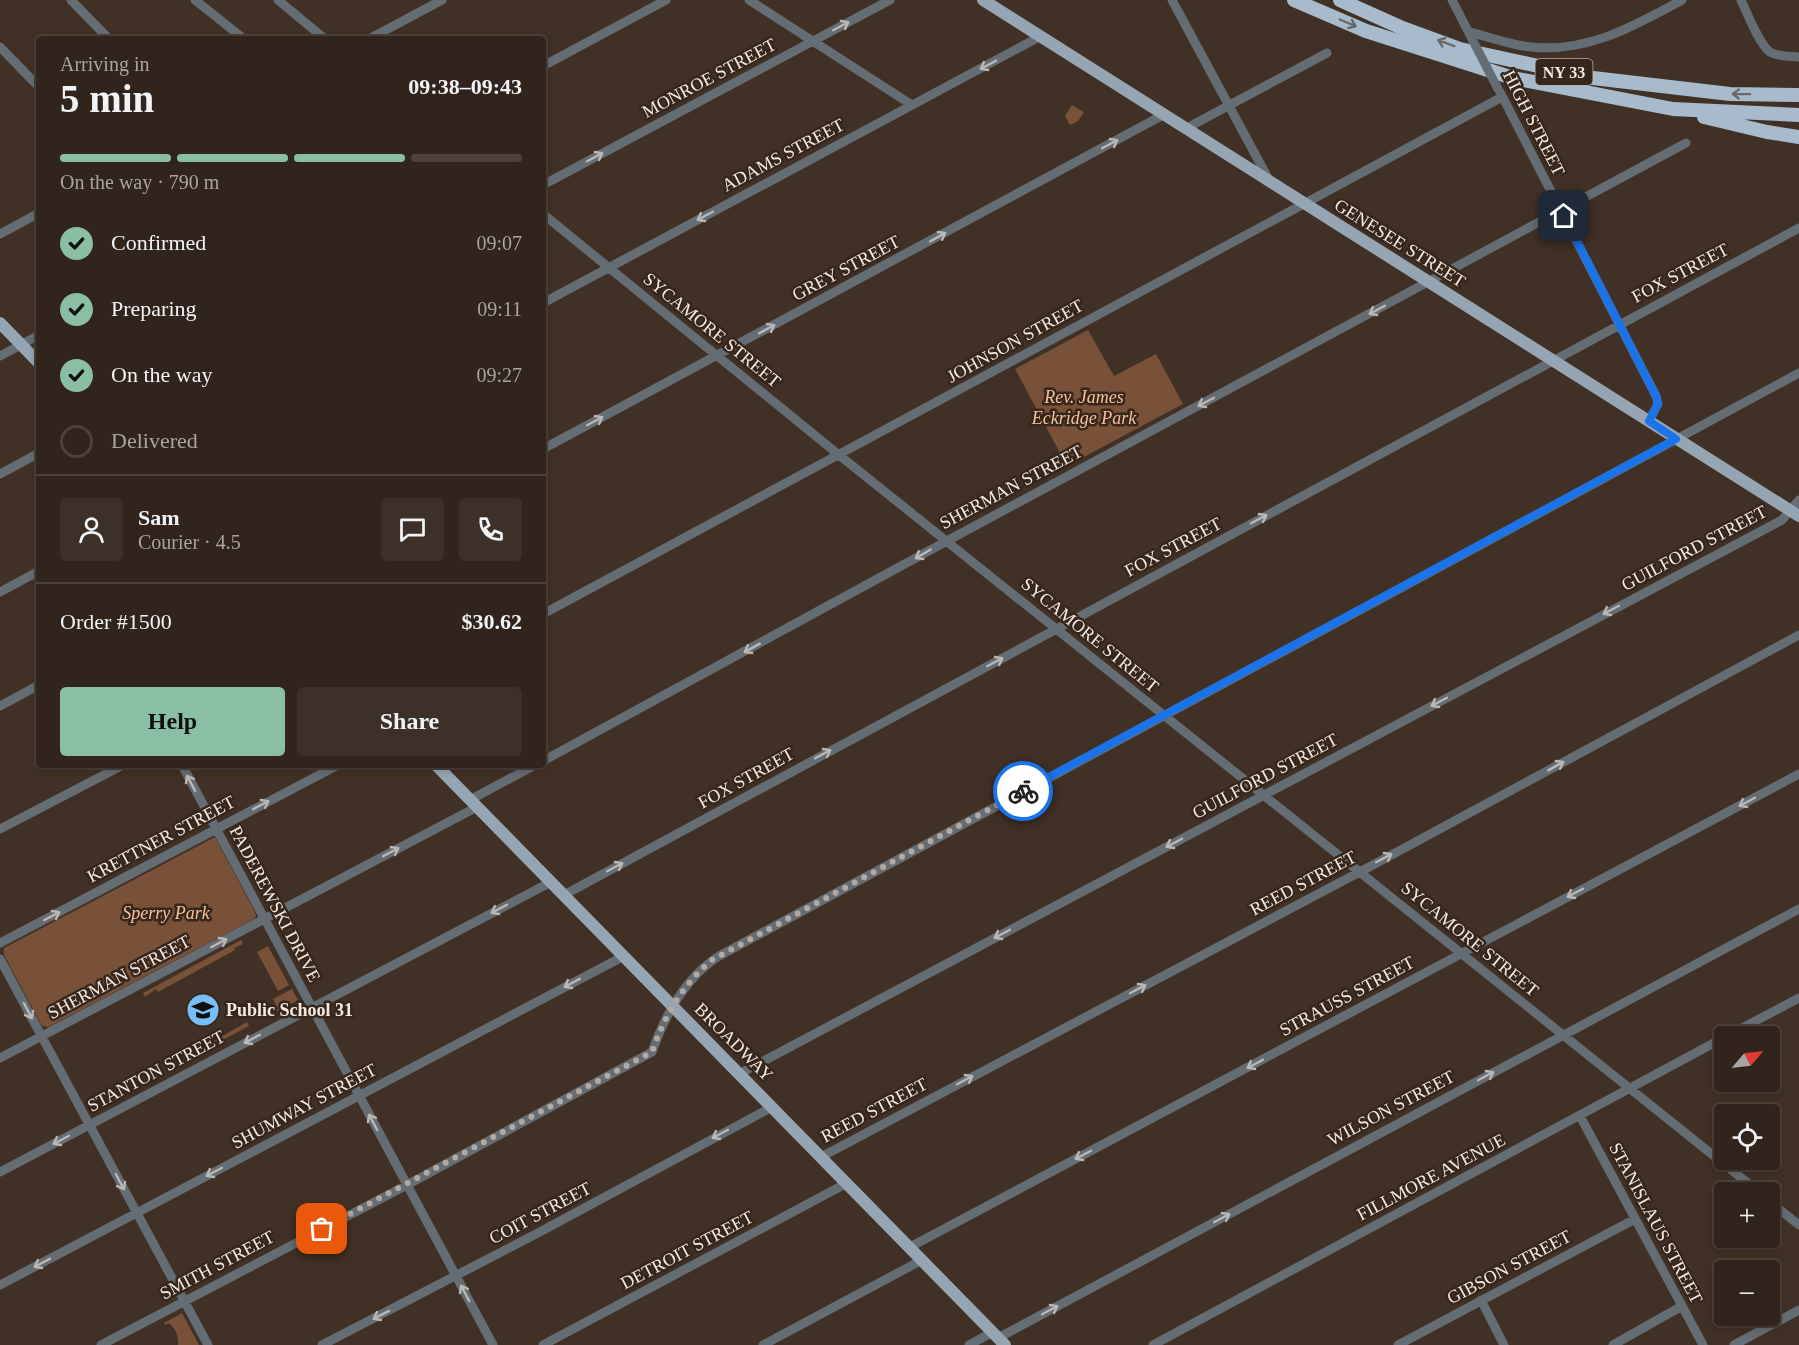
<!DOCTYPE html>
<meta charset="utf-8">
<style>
body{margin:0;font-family:"Times New Roman",serif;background:#3d3029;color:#f1f3f6;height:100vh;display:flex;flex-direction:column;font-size:22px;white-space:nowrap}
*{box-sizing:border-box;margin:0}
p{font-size:20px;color:#a8a4a3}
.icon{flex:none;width:33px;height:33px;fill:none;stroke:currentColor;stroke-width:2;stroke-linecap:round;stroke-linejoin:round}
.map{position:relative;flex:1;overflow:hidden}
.sheet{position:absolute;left:36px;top:36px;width:510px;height:732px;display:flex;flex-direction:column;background:#31241c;border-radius:6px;box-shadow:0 3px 9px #0003,0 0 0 2px #4c413b}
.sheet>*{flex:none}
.needle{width:39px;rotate:62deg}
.controls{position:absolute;left:1714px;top:1026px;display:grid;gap:12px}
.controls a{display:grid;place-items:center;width:66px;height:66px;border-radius:6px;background:#31241c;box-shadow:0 3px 9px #0003,0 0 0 2px #4c413b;font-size:30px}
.pin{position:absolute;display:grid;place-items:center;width:51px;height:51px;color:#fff;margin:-26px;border-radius:12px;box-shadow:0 3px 9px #0006}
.courier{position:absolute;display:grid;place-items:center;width:60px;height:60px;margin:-30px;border:4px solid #1a73e8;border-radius:50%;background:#fff;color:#222;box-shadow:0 2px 8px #0007}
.overview em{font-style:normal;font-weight:700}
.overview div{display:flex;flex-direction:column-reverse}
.overview{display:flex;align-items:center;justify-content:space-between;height:102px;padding:0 24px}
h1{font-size:39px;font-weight:700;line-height:45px}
.bar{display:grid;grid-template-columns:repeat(4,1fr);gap:9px 6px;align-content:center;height:72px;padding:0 24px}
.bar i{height:8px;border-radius:4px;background:#4c413b}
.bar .current{background:#8abfa5}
.bar p{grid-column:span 4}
.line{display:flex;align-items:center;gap:15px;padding:0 24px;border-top:2px solid #4c413b}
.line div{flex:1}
.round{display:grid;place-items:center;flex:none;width:63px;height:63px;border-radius:6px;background:#3d3029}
ol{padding:0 24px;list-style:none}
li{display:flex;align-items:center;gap:18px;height:66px}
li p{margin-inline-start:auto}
li .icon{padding:6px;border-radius:50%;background:#8abfa5;color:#111;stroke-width:4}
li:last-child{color:#a8a4a3}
li i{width:33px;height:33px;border:3px solid #4c413b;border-radius:50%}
.primary-button{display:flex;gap:12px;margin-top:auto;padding:12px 24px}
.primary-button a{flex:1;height:69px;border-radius:6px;background:#8abfa5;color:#111;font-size:24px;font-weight:700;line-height:69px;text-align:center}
.primary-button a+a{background:#3d3029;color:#f1f3f6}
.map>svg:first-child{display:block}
.green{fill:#785138}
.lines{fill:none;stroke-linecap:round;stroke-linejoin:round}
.minor{stroke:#656d74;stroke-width:9}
.major{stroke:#95a5b3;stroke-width:12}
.highway{stroke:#a8bbcc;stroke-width:14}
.minor-bridge{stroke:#656d74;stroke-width:9}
.oneway{stroke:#6a696b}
.oneway2{stroke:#bbb7b5}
.done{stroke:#b5a89f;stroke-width:6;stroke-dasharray:0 10.8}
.route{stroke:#1a73e8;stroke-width:8}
.labels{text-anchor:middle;stroke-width:5;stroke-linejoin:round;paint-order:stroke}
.shield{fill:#37261b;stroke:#bbaea6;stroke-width:1.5}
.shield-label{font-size:16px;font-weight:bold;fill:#f4e8e1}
.street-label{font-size:18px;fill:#f4e8e1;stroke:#37261b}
.park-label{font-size:18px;font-style:italic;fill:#f7c09d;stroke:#37261b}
.poi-label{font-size:18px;font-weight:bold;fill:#f4e8e1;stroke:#37261b;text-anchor:start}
</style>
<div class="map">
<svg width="1799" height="1345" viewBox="0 0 1799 1345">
<rect width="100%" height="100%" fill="#413025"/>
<path class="green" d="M1072 105 1084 112 1078 121 1070 125 1065 116Z
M1088 330 1114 376 1156 354 1183 404 1067 466 1015 369Z
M215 837 255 912 256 916 254 919 48 1027 42 1026 4 955V948Z
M241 940 243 944 234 948 235 950 158 992 156 989 145 997 143 993Z
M268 946 289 985 278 991 257 952Z
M292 989 298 1000 265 1018 263 1013 267 1011 269 1014 278 1009 273 999Z
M247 1022 249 1026 212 1046 210 1043Z
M182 1313 199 1345H178C179 1337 176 1329 169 1323L165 1325 164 1323Z"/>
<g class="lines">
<path class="minor" d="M71 0 109 39
M195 0 244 39
M278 0 325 39
M749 0 912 105
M1172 0 1269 180
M1452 0 1470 35
M1741 0C1747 13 1759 44 1770 52 1778 57 1790 56 1799 57
M1469 32C1490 37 1510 45 1531 47 1588 53 1634 26 1682 0
M369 39 442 0
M0 47 39 87
M543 66 666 0
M1500 92 1656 396 1658 404 1649 421
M1185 129 1327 53
M543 185 890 0
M543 214 839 455 1759 1192
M0 234 39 213
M543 303 1039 37
M0 356 39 335
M543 449 1163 115
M0 474 39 453
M0 592 39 571
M543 614 1502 97
M0 706 39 685
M543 761 958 535 1686 143
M182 765 493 1345
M470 800 535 765
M0 829 123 765
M564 895 1799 228
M0 943 338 765
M0 959 208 1345
M1727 1036 1799 998
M0 1058 477 807
M739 1074 1782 520 1799 500
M1580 1116 1703 1345
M821 1157 1371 866 1799 635
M0 1172 551 882
M1770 1202 1799 1225
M910 1247 1799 774
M0 1285 624 956
M1481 1300 1504 1345
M998 1338 1799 909
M101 1345 407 1185 652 1052C665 1015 686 977 719 956L1799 373
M322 1345 536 1234 772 1107
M543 1345 847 1183
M763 1345 922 1260
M969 1345 993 1332
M1153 1345 1725 1037
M1398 1345 1635 1219
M1613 1345 1682 1306
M1734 1345 1799 1310"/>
<path class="major" d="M983 0 1799 516
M0 323 39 363
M436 765 1005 1345"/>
<path class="highway" d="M1294 0 1366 31 1513 78 1673 109 1799 115
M1340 0 1400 27 1460 49 1593 78 1730 94 1799 95
M1704 117 1767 132 1799 137"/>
<path class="minor-bridge" d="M1471 37 1498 89"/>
</g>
<defs><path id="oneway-shaft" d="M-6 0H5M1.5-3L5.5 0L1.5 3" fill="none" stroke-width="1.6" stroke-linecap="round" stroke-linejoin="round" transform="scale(1.5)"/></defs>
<g class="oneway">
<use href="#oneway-shaft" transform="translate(1348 23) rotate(23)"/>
<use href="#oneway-shaft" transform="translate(1446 43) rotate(-160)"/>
<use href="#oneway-shaft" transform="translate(1741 94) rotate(-179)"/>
</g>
<g class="oneway2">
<use href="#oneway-shaft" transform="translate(841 26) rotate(-28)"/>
<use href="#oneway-shaft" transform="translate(988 65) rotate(152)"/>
<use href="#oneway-shaft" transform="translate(1110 144) rotate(-28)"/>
<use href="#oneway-shaft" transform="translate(595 157) rotate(-28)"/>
<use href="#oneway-shaft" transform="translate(705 216) rotate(152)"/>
<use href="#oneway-shaft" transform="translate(938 237) rotate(-29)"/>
<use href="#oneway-shaft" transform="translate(1377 310) rotate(152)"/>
<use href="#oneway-shaft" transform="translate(767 329) rotate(-28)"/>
<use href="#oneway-shaft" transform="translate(1206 402) rotate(152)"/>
<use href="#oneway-shaft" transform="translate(595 421) rotate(-28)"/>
<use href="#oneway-shaft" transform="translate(1259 519) rotate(-28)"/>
<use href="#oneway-shaft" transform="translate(923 554) rotate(150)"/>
<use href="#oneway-shaft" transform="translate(1611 610) rotate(152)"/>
<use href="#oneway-shaft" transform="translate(752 648) rotate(151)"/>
<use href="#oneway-shaft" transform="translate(995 662) rotate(-28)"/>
<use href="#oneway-shaft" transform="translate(1439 702) rotate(152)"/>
<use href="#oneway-shaft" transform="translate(823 754) rotate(-28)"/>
<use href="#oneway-shaft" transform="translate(1556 766) rotate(-29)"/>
<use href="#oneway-shaft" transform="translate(191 783) rotate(-118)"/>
<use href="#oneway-shaft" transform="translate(1747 802) rotate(152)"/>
<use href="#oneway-shaft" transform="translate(261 805) rotate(-28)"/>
<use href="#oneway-shaft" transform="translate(1174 843) rotate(152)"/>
<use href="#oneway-shaft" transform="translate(391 852) rotate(-28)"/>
<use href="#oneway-shaft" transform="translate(1384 858) rotate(-28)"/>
<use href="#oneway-shaft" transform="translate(615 867) rotate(-28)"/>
<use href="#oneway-shaft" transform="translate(1575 893) rotate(152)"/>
<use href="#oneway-shaft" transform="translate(499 909) rotate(152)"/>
<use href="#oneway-shaft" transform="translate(52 916) rotate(-28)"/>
<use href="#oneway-shaft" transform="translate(1002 934) rotate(152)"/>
<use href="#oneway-shaft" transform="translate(219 943) rotate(-28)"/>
<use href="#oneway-shaft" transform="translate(572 983) rotate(152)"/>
<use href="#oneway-shaft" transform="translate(1138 989) rotate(-28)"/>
<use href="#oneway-shaft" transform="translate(28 1011) rotate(62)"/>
<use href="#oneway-shaft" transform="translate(252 1039) rotate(152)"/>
<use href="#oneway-shaft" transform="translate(1255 1064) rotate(152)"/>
<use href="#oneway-shaft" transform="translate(1486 1076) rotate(-28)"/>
<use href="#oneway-shaft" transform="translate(965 1080) rotate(-28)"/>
<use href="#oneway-shaft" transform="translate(373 1122) rotate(-118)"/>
<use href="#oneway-shaft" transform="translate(720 1134) rotate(152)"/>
<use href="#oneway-shaft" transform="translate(61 1140) rotate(152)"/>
<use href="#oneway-shaft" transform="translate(1083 1155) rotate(152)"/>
<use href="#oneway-shaft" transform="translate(214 1172) rotate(152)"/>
<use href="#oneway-shaft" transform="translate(120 1182) rotate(62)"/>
<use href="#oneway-shaft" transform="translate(1222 1218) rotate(-28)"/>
<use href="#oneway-shaft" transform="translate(42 1263) rotate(152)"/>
<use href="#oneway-shaft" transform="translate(465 1293) rotate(-118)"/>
<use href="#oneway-shaft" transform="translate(1050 1310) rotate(-28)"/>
<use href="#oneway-shaft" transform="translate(381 1315) rotate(153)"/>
</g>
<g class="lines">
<path class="done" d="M322 1229 652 1052C664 1017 683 984 712 960L1023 791"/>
<path class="route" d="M1023 791 1676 439 1649 421 1658 404 1656 396 1564 216"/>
</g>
<defs>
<g id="school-disc" transform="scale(1.725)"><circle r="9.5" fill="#78bff7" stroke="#37261b"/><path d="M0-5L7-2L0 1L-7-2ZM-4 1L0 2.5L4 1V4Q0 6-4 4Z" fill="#111"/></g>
</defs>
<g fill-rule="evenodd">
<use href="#school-disc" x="203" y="1010"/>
</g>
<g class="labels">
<rect class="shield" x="1535.5" y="59" width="57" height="26" rx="4.5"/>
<g class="shield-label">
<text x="1564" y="78">NY 33</text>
</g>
<g class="street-label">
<text transform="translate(709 78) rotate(-28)" y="6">MONROE STREET</text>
<text transform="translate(1534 123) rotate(63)" y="6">HIGH STREET</text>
<text transform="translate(783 155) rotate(-28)" y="6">ADAMS STREET</text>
<text transform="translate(1400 243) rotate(32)" y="6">GENESEE STREET</text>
<text transform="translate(846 268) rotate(-28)" y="6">GREY STREET</text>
<text transform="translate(1680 273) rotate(-28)" y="6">FOX STREET</text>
<text transform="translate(712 330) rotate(39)" y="6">SYCAMORE STREET</text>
<text transform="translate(1015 341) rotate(-29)" y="6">JOHNSON STREET</text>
<text transform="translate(1011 487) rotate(-28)" y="6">SHERMAN STREET</text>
<text transform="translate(1173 547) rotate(-28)" y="6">FOX STREET</text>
<text transform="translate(1694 548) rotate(-28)" y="6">GUILFORD STREET</text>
<text transform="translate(1090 635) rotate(39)" y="6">SYCAMORE STREET</text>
<text transform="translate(1265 776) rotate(-28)" y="6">GUILFORD STREET</text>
<text transform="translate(746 778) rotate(-29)" y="6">FOX STREET</text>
<text transform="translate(161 839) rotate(-28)" y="6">KRETTNER STREET</text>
<text transform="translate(1303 883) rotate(-28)" y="6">REED STREET</text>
<text transform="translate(275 904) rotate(62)" y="6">PADEREWSKI DRIVE</text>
<text transform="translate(1470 939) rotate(39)" y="6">SYCAMORE STREET</text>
<text transform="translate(119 977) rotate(-28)" y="6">SHERMAN STREET</text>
<text transform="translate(1347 996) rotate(-28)" y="6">STRAUSS STREET</text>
<text transform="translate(734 1042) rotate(45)" y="6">BROADWAY</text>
<text transform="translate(156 1071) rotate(-28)" y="6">STANTON STREET</text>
<text transform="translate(304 1106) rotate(-28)" y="6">SHUMWAY STREET</text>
<text transform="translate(1391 1108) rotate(-28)" y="6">WILSON STREET</text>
<text transform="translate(874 1110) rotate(-28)" y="6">REED STREET</text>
<text transform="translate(1431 1177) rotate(-28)" y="6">FILLMORE AVENUE</text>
<text transform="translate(540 1213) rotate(-28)" y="6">COIT STREET</text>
<text transform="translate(1656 1223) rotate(62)" y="6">STANISLAUS STREET</text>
<text transform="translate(687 1250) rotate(-28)" y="6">DETROIT STREET</text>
<text transform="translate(217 1265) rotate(-28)" y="6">SMITH STREET</text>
<text transform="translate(1509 1267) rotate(-28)" y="6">GIBSON STREET</text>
</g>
<g class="park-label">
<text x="1084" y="403">Rev. James<tspan x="1084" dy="21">Eckridge Park</tspan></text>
<text x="166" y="919">Sperry Park</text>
</g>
<g class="poi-label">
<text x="226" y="1016">Public School 31</text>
</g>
</g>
</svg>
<div class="controls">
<a><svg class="needle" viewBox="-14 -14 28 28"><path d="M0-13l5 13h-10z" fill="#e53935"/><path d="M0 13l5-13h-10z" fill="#a8a4a3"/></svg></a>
<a><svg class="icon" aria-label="locate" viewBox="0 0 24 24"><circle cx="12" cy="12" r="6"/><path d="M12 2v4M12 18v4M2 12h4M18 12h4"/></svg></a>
<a>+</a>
<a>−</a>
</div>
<div class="pin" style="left:322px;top:1229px;background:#ea580c"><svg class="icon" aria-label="bag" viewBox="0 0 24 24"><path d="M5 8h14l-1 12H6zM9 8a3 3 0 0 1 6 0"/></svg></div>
<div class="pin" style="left:1564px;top:216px;background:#1f2937"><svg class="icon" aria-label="home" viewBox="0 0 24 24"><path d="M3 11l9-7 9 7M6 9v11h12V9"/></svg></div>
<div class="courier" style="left:1023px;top:791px"><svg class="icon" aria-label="bike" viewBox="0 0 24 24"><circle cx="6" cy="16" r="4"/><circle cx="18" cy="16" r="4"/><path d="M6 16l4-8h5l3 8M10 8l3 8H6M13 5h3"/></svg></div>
<section class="sheet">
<div class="overview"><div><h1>5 min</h1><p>Arriving in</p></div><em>09:38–09:43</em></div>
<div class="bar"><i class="current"></i><i class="current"></i><i class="current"></i><i></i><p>On the way · 790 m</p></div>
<ol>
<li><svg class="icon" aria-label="check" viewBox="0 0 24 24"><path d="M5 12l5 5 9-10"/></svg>Confirmed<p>09:07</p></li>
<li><svg class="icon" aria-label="check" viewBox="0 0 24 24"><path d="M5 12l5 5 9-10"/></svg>Preparing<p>09:11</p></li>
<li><svg class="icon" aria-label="check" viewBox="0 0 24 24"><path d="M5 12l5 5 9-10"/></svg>On the way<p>09:27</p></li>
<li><i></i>Delivered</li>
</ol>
<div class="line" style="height:108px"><a class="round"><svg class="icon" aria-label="person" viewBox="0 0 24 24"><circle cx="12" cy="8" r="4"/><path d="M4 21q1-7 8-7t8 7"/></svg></a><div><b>Sam</b><p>Courier · 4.5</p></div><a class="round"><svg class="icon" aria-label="chat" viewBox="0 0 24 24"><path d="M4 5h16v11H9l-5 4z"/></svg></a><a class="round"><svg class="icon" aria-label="phone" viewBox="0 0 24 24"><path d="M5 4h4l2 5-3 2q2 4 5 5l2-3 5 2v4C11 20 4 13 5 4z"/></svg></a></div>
<div class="line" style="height:78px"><div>Order #1500</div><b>$30.62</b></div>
<div class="primary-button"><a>Help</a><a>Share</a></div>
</section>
</div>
